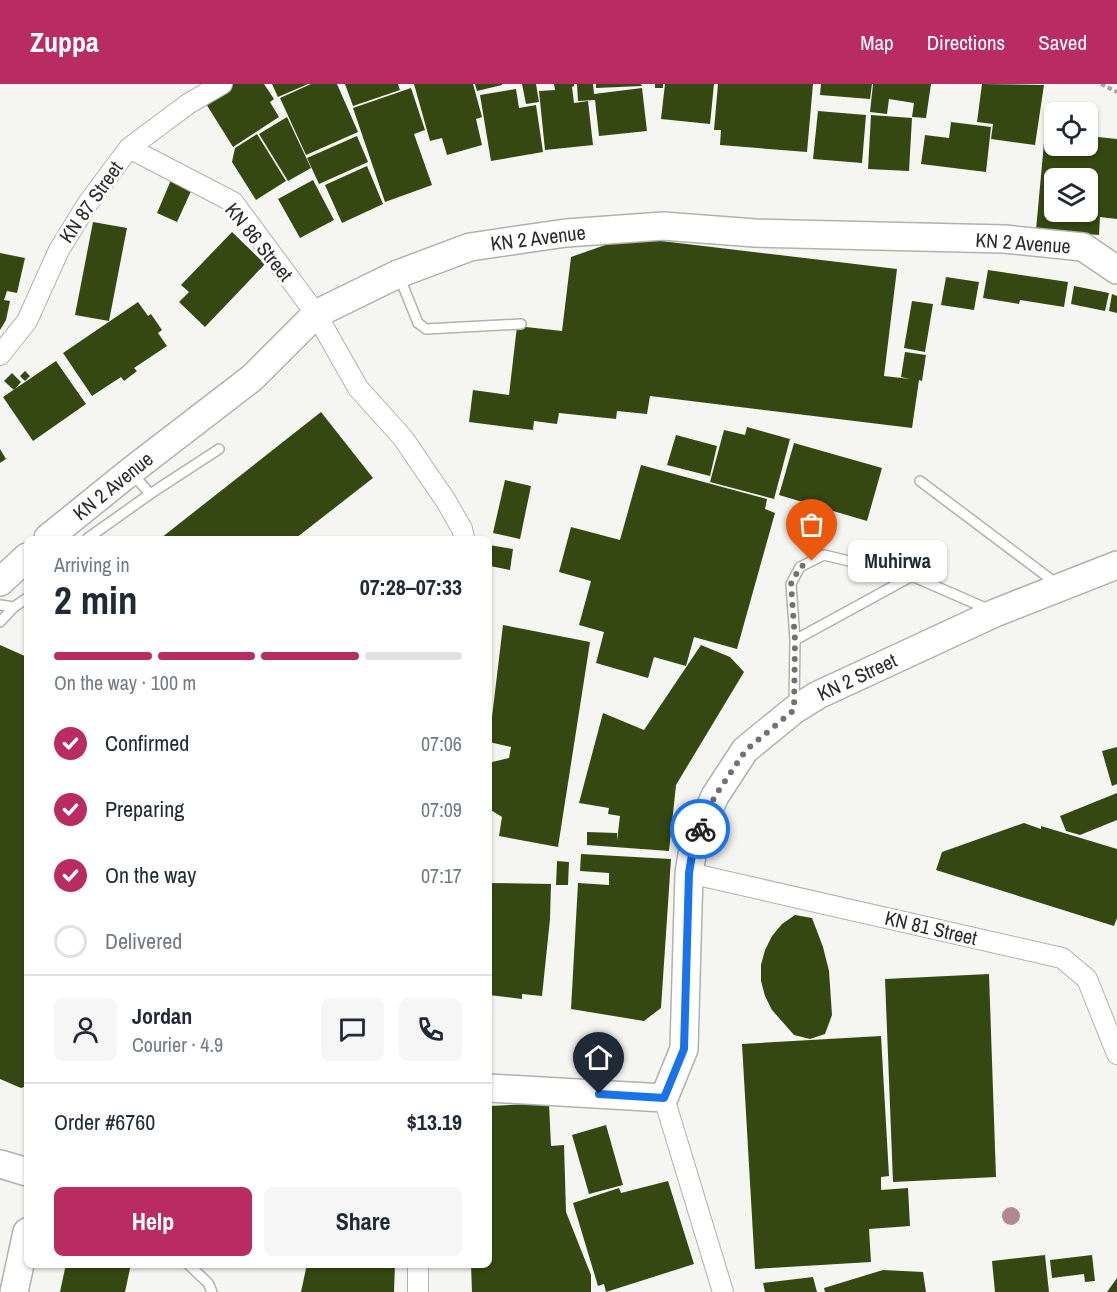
<!DOCTYPE html>
<meta charset="utf-8">
<style>
body{margin:0;font-family:"Archivo Narrow",sans-serif;background:#f6f6f7;color:#1f2937;height:100vh;display:flex;flex-direction:column;font-size:22px;white-space:nowrap}
*{box-sizing:border-box;margin:0}
p{font-size:20px;color:#747a83}
.icon{flex:none;width:33px;height:33px;fill:none;stroke:currentColor;stroke-width:2;stroke-linecap:round;stroke-linejoin:round}
.map{position:relative;flex:1;overflow:hidden}
.sheet{position:absolute;left:24px;top:452px;width:468px;height:732px;display:flex;flex-direction:column;background:#fff;border-radius:9px;box-shadow:0 2px 4px #0004}
.sheet>*{flex:none}
.buttons{position:absolute;left:1044px;top:18px;display:grid;gap:12px}
.buttons a{display:grid;place-items:center;width:54px;height:54px;border-radius:9px;background:#fff;box-shadow:0 2px 4px #0004;font-size:30px}
.pin{position:absolute;display:grid;place-items:center;width:51px;height:51px;color:#fff;margin:-62px -26px;border-radius:50% 50% 50% 0;rotate:-45deg;box-shadow:0 0 6px #0007}
.pin .icon{rotate:45deg}
.courier{position:absolute;display:grid;place-items:center;width:60px;height:60px;margin:-30px;border:4px solid #1a73e8;border-radius:50%;background:#fff;color:#222;box-shadow:0 2px 8px #0007}
.bubble{position:absolute;height:42px;border-radius:9px;background:#fff;box-shadow:0 2px 4px #0004;font-size:20px;font-weight:800;line-height:42px;text-align:center}
.summary em{font-style:normal;font-weight:800}
.summary div{display:flex;flex-direction:column-reverse}
.summary{display:flex;align-items:center;justify-content:space-between;height:102px;padding:0 30px}
h1{font-size:39px;font-weight:800;line-height:45px}
.bar{display:grid;grid-template-columns:repeat(4,1fr);gap:9px 6px;align-content:center;height:72px;padding:0 30px}
.bar i{height:8px;border-radius:4px;background:#e0e1e3}
.bar .selected{background:#b82c62}
.bar p{grid-column:span 4}
.line{display:flex;align-items:center;gap:15px;padding:0 30px;border-top:2px solid #e0e1e3}
.line div{flex:1}
.round{display:grid;place-items:center;flex:none;width:63px;height:63px;border-radius:9px;background:#f6f6f7}
ol{padding:0 30px;list-style:none}
li{display:flex;align-items:center;gap:18px;height:66px}
li p{margin-inline-start:auto}
li .icon{padding:6px;border-radius:50%;background:#b82c62;color:#fff;stroke-width:4}
li:last-child{color:#747a83}
li i{width:33px;height:33px;border:3px solid #e0e1e3;border-radius:50%}
.cta{display:flex;gap:12px;margin-top:auto;padding:12px 30px}
.cta a{flex:1;height:69px;border-radius:9px;background:#b82c62;color:#fff;font-size:24px;font-weight:800;line-height:69px;text-align:center}
.cta a+a{background:#f6f6f7;color:#1f2937}
header{display:flex;align-items:center;gap:36px;box-sizing:border-box;height:84px;padding:0 30px;background:#b82c62;color:#fff}
header strong{font-size:28px}
nav{display:flex;gap:33px;margin-inline-start:auto;font-size:21px}
.map>svg:first-child{display:block}
.building{fill:#364812;fill-rule:evenodd}
.lines{fill:none;stroke-linecap:round;stroke-linejoin:round}
.lane-casing{stroke:#b0b2ae;stroke-width:12}
.street-casing{stroke:#b0b2ae;stroke-width:22}
.secondary-casing{stroke:#b0b2ae;stroke-width:30}
.path{stroke:#a3a4a1;stroke-width:4;stroke-dasharray:4.5 3;stroke-linecap:butt}
.lane{stroke:#fff;stroke-width:9}
.street{stroke:#fff;stroke-width:20}
.secondary{stroke:#fff;stroke-width:27}
.tree{fill:#b08793}
.done{stroke:#727370;stroke-width:6;stroke-dasharray:0 10.8}
.route{stroke:#1a73e8;stroke-width:8}
.labels{text-anchor:middle;stroke-width:6;stroke-linejoin:round;paint-order:stroke}
.street-label{font-size:20px;fill:#2b2c2a;stroke:#fff}
</style>
<header>
<strong>Zuppa</strong>
<nav><a>Map</a><a>Directions</a><a>Saved</a></nav>
</header>
<div class="map">
<svg width="1117" height="1208" viewBox="0 0 1117 1208">
<rect width="100%" height="100%" fill="#f5f6f2"/>
<path class="building" d="M228 0H264L274 15 270 18 279 33 233 63 203 15Z
M272 0H308L278 13Z
M311 0H337L358 48 306 71 280 14Z
M345 0H398L400 6 353 22Z
M414 0H473L482 33 476 35 482 61 447 71 442 54 430 57Z
M475 0H502V1L477 7Z
M522 0H536L539 18 526 20Z
M554 0H574V2L572 3 574 19 588 17 593 61 545 66 539 7 555 6Z
M577 0H593L594 10 642 4 647 47 599 52 595 16 578 17Z
M596 0H641L642 2 596 4Z
M655 0H663V4H655Z
M665 0H714L710 40 661 35Z
M718 0H813L807 68 720 61 721 46H714Z
M821 0H872L870 15 820 11Z
M873 0H931L926 34 912 33 914 19 889 15 887 30 870 28Z
M982 0 1044 1 1035 61 991 55 993 40 977 38Z
M411 4 425 46 414 50 432 101 385 118 353 24Z
M516 5 519 24 536 21 543 68 491 77 480 11Z
M818 27 866 31 862 79 813 75Z
M871 31 912 34 909 87 868 85Z
M287 33 311 84 288 97 259 50Z
M951 38 991 43 986 88 921 80 925 51 949 54Z
M1045 48 1054 49V62H1088V52L1117 55V135L1100 133 1099 151 1036 146ZM1054 94H1088V128H1054Z
M257 50 286 97 256 116 232 78 235 64Z
M357 52 368 78 319 100 307 74Z
M367 82 383 120 342 139 325 101Z
M171 96 192 105 177 138 157 129Z
M313 96 334 136 300 154 278 115Z
M93 138 127 144 109 237 75 231Z
M232 148 265 180 205 243 179 218 189 208 181 201Z
M628 153 897 185 884 292 910 295 901 293 905 268 926 271 922 297 919 296 912 344 650 312 647 330 617 327 616 335 559 329 557 340 534 337 533 346 469 338 473 306 509 311 517 242 562 247 571 173Z
M0 169 25 174 17 209 7 207 4 216 10 217 6 236 0 246Z
M988 186 1068 198 1064 223 1020 216 1019 220 983 214Z
M946 193 979 198 974 226 941 221Z
M1074 202 1109 209 1105 227 1071 220Z
M1112 210 1117 212V229L1109 227Z
M912 217 933 220 925 268 904 264Z
M138 218 148 232 151 230 162 246 158 249 167 262 134 284 137 287 124 297 121 293 92 312 63 269Z
M56 277 86 320 33 357 3 313Z
M25 287 30 292 25 297 20 292Z
M12 289 21 298 14 306 4 297Z
M321 328 373 394 296 454H161Z
M747 343 790 355 774 415 710 398 724 346 745 351Z
M676 351 717 362 710 392 667 381Z
M794 359 882 384 867 437 779 411Z
M0 365 6 375 0 379Z
M641 381 767 415 765 425 775 429 737 565 694 553 686 582 654 573 648 594 596 579 604 548 579 541 591 497 559 488 571 443 620 456Z
M505 396 531 402 520 455 493 449Z
M489 461 513 465 510 486 490 482Z
M503 541 590 558 558 763 499 752 502 733 489 725V681L492 678 509 674 511 663 489 658Z
M0 561 27 573V1002L21 1004 0 995Z
M701 561 730 573 744 588 676 701 669 767 587 761V748L617 749V757L620 732 608 730 609 724 579 719 603 629 644 646Z
M1117 663V700L1112 702 1102 667Z
M1117 709V736L1080 751 1066 747 1060 732Z
M1024 739 1041 745V742L1117 765V834L1114 842 936 786 942 768Z
M581 770 671 775 661 924 644 937 571 925 578 799 609 801V789L580 787Z
M557 777 569 778 568 801H556Z
M489 799 551 800 550 835 542 912 522 910V915L489 911Z
M795 831 812 834 823 863 829 887 832 931 825 950 810 955 794 951 772 926 765 912 761 897V881L765 866 772 852 782 840Z
M989 890 996 1093 893 1098 885 895Z
M881 952 889 1092 881 1093V1106L908 1104 910 1142 869 1145 871 1178 755 1185 742 960Z
M549 1019 551 1062 564 1061 566 1128 591 1191V1208H472L471 1180H489V1022Z
M606 1041 623 1101 589 1110 572 1051Z
M668 1097 694 1180 606 1208 604 1200 598 1202 573 1119 619 1104 621 1109Z
M1045 1171 1049 1208H995L992 1177Z
M1092 1171 1095 1197 1085 1198 1084 1190 1052 1194 1050 1176Z
M66 1180H131L125 1208H60Z
M307 1180H395L394 1208H301Z
M883 1186 923 1188 926 1208H825L824 1204Z
M813 1193 817 1208H765L763 1199Z
M1117 1194V1208H1107Z"/>
<g class="lines">
<g class="lane-casing">
<path id="lane" d="M399 192 418 239 426 245 521 240
M132 389 150 410
M920 397 1057 500
M88 454 150 410 219 365
M0 521 14 523 27 514
M0 538 14 523
M795 556 912 492
M794 621 795 556 791 500 800 483 824 471 912 492 990 526
M188 1180 208 1199 212 1208"/>
</g>
<g class="street-casing">
<path id="street" d="M129 64 233 118 316 230 358 304 403 354 446 417 462 445 464 454
M0 271 27 237 59 166 88 119 129 64 188 20 222 0
M689 789 1062 874 1087 895 1117 970
M664 1014 723 1208
M418 1180V1208"/>
</g>
<g class="secondary-casing">
<path id="secondary" d="M48 454 131 387 252 294 316 230 398 190 470 163 566 149 663 142 755 149 1004 155 1083 163 1117 186
M0 498 27 473
M489 1004 664 1014 684 965 689 789 694 759 715 712 745 666 794 626 818 611 995 529 1117 481
M0 1080 27 1088
M14 1208 27 1148"/>
</g>
<path class="path" d="M1101 0 1117 8"/>
<use href="#lane" class="lane"/>
<use href="#street" class="street"/>
<use href="#secondary" class="secondary"/>
</g>
<circle class="tree" cx="1011" cy="1132" r="9"/>
<g class="lines">
<path class="done" d="M700 745 715 712 746 666 794 626 795 556 791 500 800 483 812 477"/>
<path class="route" d="M599 1010 664 1014 684 965 689 789 694 759 700 745"/>
</g>
<g class="labels">
<g class="street-label">
<text transform="translate(91 118) rotate(-55)" y="7">KN 87 Street</text>
<text transform="translate(538 154) rotate(-7)" y="7">KN 2 Avenue</text>
<text transform="translate(259 158) rotate(51)" y="7">KN 86 Street</text>
<text transform="translate(1023 159) rotate(4)" y="7">KN 2 Avenue</text>
<text transform="translate(113 402) rotate(-39)" y="7">KN 2 Avenue</text>
<text transform="translate(857 593) rotate(-25)" y="7">KN 2 Street</text>
<text transform="translate(931 844) rotate(13)" y="7">KN 81 Street</text>
</g>
</g>
</svg>
<div class="buttons">
<a><svg class="icon" aria-label="locate" viewBox="0 0 24 24"><circle cx="12" cy="12" r="6"/><path d="M12 2v4M12 18v4M2 12h4M18 12h4"/></svg></a>
<a><svg class="icon" aria-label="layers" viewBox="0 0 24 24"><path d="M12 4l9 5-9 5-9-5zM3 14l9 5 9-5"/></svg></a>
</div>
<div class="pin" style="left:812px;top:477px;background:#ea580c"><svg class="icon" aria-label="bag" viewBox="0 0 24 24"><path d="M5 8h14l-1 12H6zM9 8a3 3 0 0 1 6 0"/></svg></div>
<div class="pin" style="left:599px;top:1010px;background:#1f2937"><svg class="icon" aria-label="home" viewBox="0 0 24 24"><path d="M3 11l9-7 9 7M6 9v11h12V9"/></svg></div>
<div class="courier" style="left:700px;top:745px"><svg class="icon" aria-label="bike" viewBox="0 0 24 24"><circle cx="6" cy="16" r="4"/><circle cx="18" cy="16" r="4"/><path d="M6 16l4-8h5l3 8M10 8l3 8H6M13 5h3"/></svg></div>
<div class="bubble" style="left:848px;top:456px;width:99px">Muhirwa</div>
<section class="sheet">
<div class="summary"><div><h1>2 min</h1><p>Arriving in</p></div><em>07:28–07:33</em></div>
<div class="bar"><i class="selected"></i><i class="selected"></i><i class="selected"></i><i></i><p>On the way · 100 m</p></div>
<ol>
<li><svg class="icon" aria-label="check" viewBox="0 0 24 24"><path d="M5 12l5 5 9-10"/></svg>Confirmed<p>07:06</p></li>
<li><svg class="icon" aria-label="check" viewBox="0 0 24 24"><path d="M5 12l5 5 9-10"/></svg>Preparing<p>07:09</p></li>
<li><svg class="icon" aria-label="check" viewBox="0 0 24 24"><path d="M5 12l5 5 9-10"/></svg>On the way<p>07:17</p></li>
<li><i></i>Delivered</li>
</ol>
<div class="line" style="height:108px"><a class="round"><svg class="icon" aria-label="person" viewBox="0 0 24 24"><circle cx="12" cy="8" r="4"/><path d="M4 21q1-7 8-7t8 7"/></svg></a><div><b>Jordan</b><p>Courier · 4.9</p></div><a class="round"><svg class="icon" aria-label="chat" viewBox="0 0 24 24"><path d="M4 5h16v11H9l-5 4z"/></svg></a><a class="round"><svg class="icon" aria-label="phone" viewBox="0 0 24 24"><path d="M5 4h4l2 5-3 2q2 4 5 5l2-3 5 2v4C11 20 4 13 5 4z"/></svg></a></div>
<div class="line" style="height:78px"><div>Order #6760</div><b>$13.19</b></div>
<div class="cta"><a>Help</a><a>Share</a></div>
</section>
</div>
